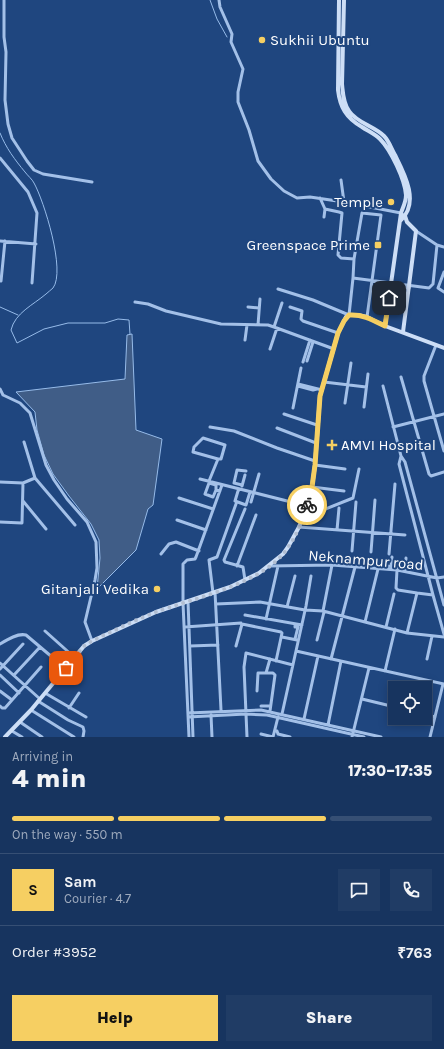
<!DOCTYPE html>
<meta charset="utf-8">
<style>
body{margin:0;font-family:Karla,sans-serif;background:#203c65;color:#f1f3f6;height:100vh;display:flex;flex-direction:column;font-size:15px;white-space:nowrap}
*{box-sizing:border-box;margin:0}
p{font-size:13px;color:#9eaabd}
.icon{flex:none;width:22px;height:22px;fill:none;stroke:currentColor;stroke-width:2;stroke-linecap:round;stroke-linejoin:round}
.map{position:relative;height:737px;overflow:hidden}
.drawer{display:flex;flex-direction:column;background:#17345f;flex:1}
.drawer>*{flex:none}
.fabs{position:absolute;left:388px;top:681px;display:grid;gap:8px}
.fabs a{display:grid;place-items:center;width:44px;height:44px;border-radius:0px;background:#17345f;box-shadow:0 2px 10px #0003,0 0 0 1px #364f74;font-size:20px}
.pin{position:absolute;display:grid;place-items:center;width:34px;height:34px;color:#fff;margin:-17px;border-radius:8px;box-shadow:0 2px 6px #0006}
.courier{position:absolute;display:grid;place-items:center;width:40px;height:40px;margin:-20px;border:3px solid #f6cf62;border-radius:50%;background:#fff;color:#222;box-shadow:0 1px 5px #0007}
.headline em{font-style:normal;font-weight:800}
.headline div{display:flex;flex-direction:column-reverse}
.headline{display:flex;align-items:center;justify-content:space-between;height:68px;padding:0 12px}
h1{font-size:26px;font-weight:800;line-height:30px}
.bar{display:grid;grid-template-columns:repeat(4,1fr);gap:6px 4px;align-content:center;height:48px;padding:0 12px}
.bar i{height:5px;border-radius:3px;background:#364f74}
.bar .on{background:#f6cf62}
.bar p{grid-column:span 4}
.line{display:flex;align-items:center;gap:10px;padding:0 12px;border-top:1px solid #364f74}
.line div{flex:1}
.round{display:grid;place-items:center;flex:none;width:42px;height:42px;border-radius:0px;background:#203c65}
.primary-button{display:flex;gap:8px;margin-top:auto;padding:8px 12px}
.primary-button a{flex:1;height:46px;border-radius:0px;background:#f6cf62;color:#111;font-size:16px;font-weight:800;line-height:46px;text-align:center}
.primary-button a+a{background:#203c65;color:#f1f3f6}
.map>svg:first-child{display:block}
.water{fill:#405d87;stroke:#96bbe9}
.lines{fill:none;stroke-linecap:round;stroke-linejoin:round}
.stream{stroke:#96bbe9;stroke-width:1}
.street{stroke:#a3c0e8;stroke-width:3}
.secondary{stroke:#cddef6;stroke-width:4}
.done{stroke:#b1bed2;stroke-width:4;stroke-dasharray:0 7.2}
.route{stroke:#f6cf62;stroke-width:5}
.poi-dot{fill:#f6cf62;stroke:#1f467f;stroke-width:1.5}
.labels{text-anchor:middle;stroke-width:4;stroke-linejoin:round;paint-order:stroke}
.poi-label{font-size:15px;fill:#fff;stroke:#1f467f;text-anchor:end}
.street-label{font-size:15px;fill:#fff;stroke:#1f467f}
</style>
<div class="map">
<svg width="444" height="737" viewBox="0 0 444 737">
<rect width="100%" height="100%" fill="#1f467f"/>
<path class="water" d="M132 334 136 430 162 439 153 505 148 509 136 550 97 589 100 558 99 540 91 524 69 496 53 474 44 455 37 430 35 412 16 392 125 379 127 335Z"/>
<g class="lines">
<path class="stream" d="M210 0 217 19 227 37
M0 133C6 148 15 160 25 172 28 176 32 179 34 183 44 201 66 271 53 288 51 290 48 292 46 294 33 305 15 313 11 330L17 343 44 329 68 323H105L118 319 129 320 130 334
M0 307 18 315"/>
<path class="street" d="M4 0V37L6 52 5 100 8 124 12 138 27 161 34 170 43 174 92 182
M219 0 220 7 232 34 231 42 243 69 238 92V102L249 130 258 161 271 179 284 191 297 198 310 197 344 202
M0 158 28 192 37 213 32 283
M341 180 344 202 401 213
M320 198 325 209 324 217
M325 209 339 212 342 213 338 255 341 258 354 259 353 278 429 288 433 284 437 245
M416 231 437 245 444 247
M0 241 36 244
M354 259 362 213 381 215 367 317
M444 272 438 288 444 292
M1 281 5 241
M405 288 402 311 391 310 394 287 395 286 409 288
M278 289 313 300 349 315 353 278
M135 302 148 304 166 311 221 324 268 325 274 327
M282 303 274 327 334 349
M248 307 259 308
M290 307 302 311 301 319 303 321 338 333
M258 325 260 299
M245 340 247 325
M436 345 424 376V381L444 451
M270 349 277 328
M307 361 313 342
M303 362 310 340
M401 377 429 474 431 476 444 472
M324 382 366 387
M298 384 322 390
M298 386 313 390 317 389
M383 386 401 456 405 462 444 605
M0 389 3 395 20 403 30 413 46 465 54 480 67 499 87 522 96 542 97 568 95 580 85 622 92 641
M345 403 351 363
M364 407 368 374
M293 408 301 368
M284 414 317 425
M210 427 234 431 277 448 315 461
M393 427 444 414
M277 428 316 443
M401 456 399 464 433 595 444 634
M315 465 345 469
M35 478 75 525
M200 479 307 506
M209 481 218 459H221L225 445 203 438 194 447 193 452 218 459
M0 482 23 483 35 478 24 442
M242 485 234 483 237 470 246 471
M242 486 245 475
M312 487 344 491
M240 489 238 491 235 501 246 505 250 492
M216 490V485L209 483 205 494 213 497 216 490 220 491
M179 498 213 509
M23 501 46 529
M251 502 259 474
M303 518 353 498 359 469
M177 520 206 530
M0 522 22 523 23 483
M299 527 405 535
M337 530 339 508
M352 551 356 502
M371 552 375 500
M161 554 169 544 176 542 199 551
M389 554 395 484
M378 565 413 569
M237 566 256 515
M269 566 332 565 397 570 437 578 444 577
M391 568 392 557
M397 570 396 588 398 590 417 593
M405 570 406 558
M245 580 243 567 225 562 224 560 245 509
M215 592 221 710
M213 593 209 560 217 557 236 504
M188 601 193 737
M216 604 260 602 305 610 323 611 407 633 444 637
M287 607 295 576
M323 611 332 565
M245 615 302 625
M266 619 278 566
M365 622 378 569
M295 624V627H298L295 639
M185 627 241 623
M386 627 394 594
M45 631 74 657
M407 633 417 593 433 595
M282 637 297 640
M317 640 324 612
M0 644C8 639 18 633 26 635L65 668
M190 646 218 645
M236 646 242 624 281 632 282 633 276 661
M296 651 444 684
M331 659 355 567
M427 659 432 636
M0 663 40 699
M0 669 23 644
M385 671 395 629
M266 673 270 659
M0 675 19 693
M14 675 40 647
M0 691 12 700
M257 691 258 673H273L275 675 270 711
M45 693 86 717
M362 699 395 707
M38 701 68 720 83 727 84 731 83 737
M0 706 2 708H5L41 667
M261 706H270
M69 708 79 693
M31 710 74 737
M188 713 261 710 381 737
M282 714 306 606 311 576
M425 714 435 717
M211 715 212 737
M188 717 246 714 267 715 364 737
M304 719 318 656
M20 722 42 737
M328 725 341 661
M12 731 22 737
M277 731 278 734 290 737
M261 734 273 737
M189 737 183 603V564L187 560 195 559 196 557 222 485
M247 737 244 667 246 653 293 665
M273 737 278 717
M352 737 369 668
M430 737 443 684"/>
<path class="secondary" d="M339 0 338 90C340 107 346 118 362 127 368 131 375 134 380 139 391 150 405 180 406 195 406 202 403 207 401 213L385 326
M344 0 342 84C343 93 343 103 349 111 357 123 374 126 384 136 389 141 391 148 395 155 404 173 420 202 401 220
M403 332 416 231 407 222 405 216 403 215
M5 737 31 710 84 646 92 641 156 612 230 587 259 573 283 554 288 547 299 527 307 506 312 487 315 465 320 396 338 333 346 317 349 315H358L367 317 385 326 444 348"/>
</g>
<g class="lines">
<path class="done" d="M66 668 84 646 92 641C113 631 135 620 156 612 194 598 257 585 283 554 295 540 302 522 307 505"/>
<path class="route" d="M307 505 312 487 315 465 320 396 338 333 344 321 349 315C363 314 373 320 385 326L389 298"/>
</g>
<g class="poi-dot">
<circle cx="262" cy="40" r="4"/>
<circle cx="391" cy="202" r="4"/>
<rect x="374" y="241" width="8" height="8" rx="2"/>
<path d="M330 439h4v4h4v4h-4v4h-4v-4h-4v-4h4z"/>
<circle cx="157" cy="589" r="4"/>
</g>
<g class="labels">
<g class="poi-label">
<text x="270" y="45" text-anchor="start">Sukhii Ubuntu</text>
<text x="383" y="207">Temple</text>
<text x="370" y="250">Greenspace Prime</text>
<text x="341" y="450" text-anchor="start">AMVI Hospital</text>
<text x="149" y="594">Gitanjali Vedika</text>
</g>
<g class="street-label">
<text transform="translate(366 560) rotate(5)" y="5">Neknampur road</text>
</g>
</g>
</svg>
<div class="fabs">
<a><svg class="icon" aria-label="locate" viewBox="0 0 24 24"><circle cx="12" cy="12" r="6"/><path d="M12 2v4M12 18v4M2 12h4M18 12h4"/></svg></a>
</div>
<div class="pin" style="left:66px;top:668px;background:#ea580c"><svg class="icon" aria-label="bag" viewBox="0 0 24 24"><path d="M5 8h14l-1 12H6zM9 8a3 3 0 0 1 6 0"/></svg></div>
<div class="pin" style="left:389px;top:298px;background:#1f2937"><svg class="icon" aria-label="home" viewBox="0 0 24 24"><path d="M3 11l9-7 9 7M6 9v11h12V9"/></svg></div>
<div class="courier" style="left:307px;top:505px"><svg class="icon" aria-label="bike" viewBox="0 0 24 24"><circle cx="6" cy="16" r="4"/><circle cx="18" cy="16" r="4"/><path d="M6 16l4-8h5l3 8M10 8l3 8H6M13 5h3"/></svg></div>
</div>
<section class="drawer">
<div class="headline"><div><h1>4 min</h1><p>Arriving in</p></div><em>17:30–17:35</em></div>
<div class="bar"><i class="on"></i><i class="on"></i><i class="on"></i><i></i><p>On the way · 550 m</p></div>
<div class="line" style="height:72px"><b class="round" style="background:#f6cf62;color:#111">S</b><div><b>Sam</b><p>Courier · 4.7</p></div><a class="round"><svg class="icon" aria-label="chat" viewBox="0 0 24 24"><path d="M4 5h16v11H9l-5 4z"/></svg></a><a class="round"><svg class="icon" aria-label="phone" viewBox="0 0 24 24"><path d="M5 4h4l2 5-3 2q2 4 5 5l2-3 5 2v4C11 20 4 13 5 4z"/></svg></a></div>
<div class="line" style="height:52px"><div>Order #3952</div><b>₹763</b></div>
<div class="primary-button"><a>Help</a><a>Share</a></div>
</section>
